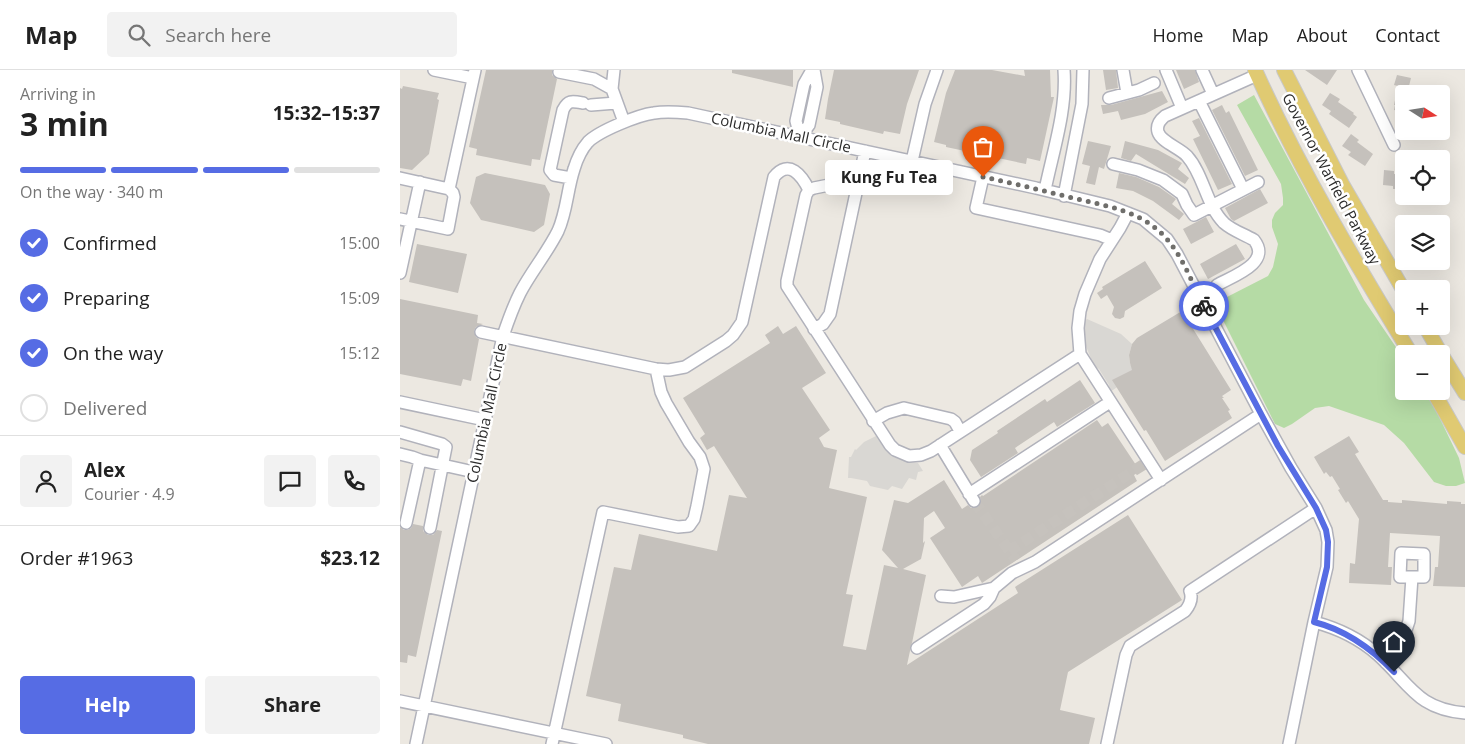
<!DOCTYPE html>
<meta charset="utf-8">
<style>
body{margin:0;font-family:"Open Sans",sans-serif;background:#f2f2f2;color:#222;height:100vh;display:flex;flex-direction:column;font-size:19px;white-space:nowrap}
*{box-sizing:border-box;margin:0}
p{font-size:16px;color:#767676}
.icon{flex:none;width:28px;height:28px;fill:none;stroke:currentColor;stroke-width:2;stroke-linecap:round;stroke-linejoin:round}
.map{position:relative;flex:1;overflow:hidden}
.panel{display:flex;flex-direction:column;background:#fff;width:400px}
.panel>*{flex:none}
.needle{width:32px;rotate:102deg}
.tools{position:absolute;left:995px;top:15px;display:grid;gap:10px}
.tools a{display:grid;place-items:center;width:55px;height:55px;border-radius:5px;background:#fff;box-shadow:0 5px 20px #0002;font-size:25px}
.pin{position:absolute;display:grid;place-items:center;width:42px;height:42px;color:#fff;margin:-51px -21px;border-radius:50% 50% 50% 0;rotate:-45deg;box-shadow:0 0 5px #0007}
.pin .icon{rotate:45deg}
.courier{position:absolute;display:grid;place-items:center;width:50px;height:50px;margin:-25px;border:4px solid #566ce4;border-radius:50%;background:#fff;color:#222;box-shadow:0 1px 6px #0007}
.bubble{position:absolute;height:35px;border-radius:5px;background:#fff;box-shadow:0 5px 20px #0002;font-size:16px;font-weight:700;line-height:35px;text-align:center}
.headline em{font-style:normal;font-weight:700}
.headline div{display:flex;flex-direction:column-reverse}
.headline{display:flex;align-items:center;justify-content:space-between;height:85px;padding:0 20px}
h1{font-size:32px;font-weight:700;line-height:38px}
.bar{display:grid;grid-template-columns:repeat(4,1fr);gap:8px 5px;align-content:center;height:60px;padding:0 20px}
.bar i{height:6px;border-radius:4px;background:#e0e0e0}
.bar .active{background:#566ce4}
.bar p{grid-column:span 4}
.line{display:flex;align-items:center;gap:12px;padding:0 20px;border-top:1px solid #e0e0e0}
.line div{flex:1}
.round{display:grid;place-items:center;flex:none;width:52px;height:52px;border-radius:5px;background:#f2f2f2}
ol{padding:0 20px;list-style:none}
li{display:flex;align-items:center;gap:15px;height:55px}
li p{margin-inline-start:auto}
li .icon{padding:5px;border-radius:50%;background:#566ce4;color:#fff;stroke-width:4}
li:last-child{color:#767676}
li i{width:28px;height:28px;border:2px solid #e0e0e0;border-radius:50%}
.button{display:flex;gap:10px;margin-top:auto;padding:10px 20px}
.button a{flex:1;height:58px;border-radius:5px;background:#566ce4;color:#fff;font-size:20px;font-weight:700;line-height:58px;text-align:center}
.button a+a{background:#f2f2f2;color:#222}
header{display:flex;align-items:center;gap:30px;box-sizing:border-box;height:70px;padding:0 25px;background:#fff;border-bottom:1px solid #e0e0e0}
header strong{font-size:24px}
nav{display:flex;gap:28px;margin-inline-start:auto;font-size:18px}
.search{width:350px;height:45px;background:#f2f2f2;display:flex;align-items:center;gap:12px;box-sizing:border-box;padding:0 18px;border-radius:5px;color:#767676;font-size:19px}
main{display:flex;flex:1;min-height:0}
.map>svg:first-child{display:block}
.green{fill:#b5dba5}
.plaza{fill:#d9d7d3}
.building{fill:#c5c1bc}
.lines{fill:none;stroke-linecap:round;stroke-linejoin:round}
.minor-tunnel{stroke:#c6c2bd;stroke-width:11;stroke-dasharray:11 5.5;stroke-linecap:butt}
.minor-casing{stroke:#b1b2bb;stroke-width:14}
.major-casing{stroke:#c8c8c8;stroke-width:16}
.minor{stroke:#fff;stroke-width:11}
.major{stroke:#e0ca72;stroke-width:14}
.done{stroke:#6f6e6b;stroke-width:5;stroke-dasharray:0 9}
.route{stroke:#566ce4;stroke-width:6}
.labels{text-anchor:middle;stroke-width:5;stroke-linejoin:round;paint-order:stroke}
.street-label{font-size:15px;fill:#2c2c2c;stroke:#fff}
</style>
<header>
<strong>Map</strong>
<div class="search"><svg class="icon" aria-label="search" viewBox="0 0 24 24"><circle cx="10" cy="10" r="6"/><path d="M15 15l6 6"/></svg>Search here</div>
<nav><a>Home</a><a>Map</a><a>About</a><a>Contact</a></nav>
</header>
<main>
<section class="panel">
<div class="headline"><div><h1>3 min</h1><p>Arriving in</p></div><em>15:32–15:37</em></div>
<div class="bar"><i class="active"></i><i class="active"></i><i class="active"></i><i></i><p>On the way · 340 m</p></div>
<ol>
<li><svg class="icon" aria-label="check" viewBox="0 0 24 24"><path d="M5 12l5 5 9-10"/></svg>Confirmed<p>15:00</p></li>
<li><svg class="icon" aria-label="check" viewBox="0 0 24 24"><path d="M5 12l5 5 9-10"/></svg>Preparing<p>15:09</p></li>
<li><svg class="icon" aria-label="check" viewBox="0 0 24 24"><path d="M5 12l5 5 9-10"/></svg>On the way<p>15:12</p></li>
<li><i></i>Delivered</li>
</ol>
<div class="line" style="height:90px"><a class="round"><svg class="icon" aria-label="person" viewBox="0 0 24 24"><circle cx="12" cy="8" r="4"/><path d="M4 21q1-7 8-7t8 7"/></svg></a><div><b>Alex</b><p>Courier · 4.9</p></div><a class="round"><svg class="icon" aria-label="chat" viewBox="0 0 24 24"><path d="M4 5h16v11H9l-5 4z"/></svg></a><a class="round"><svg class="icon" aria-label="phone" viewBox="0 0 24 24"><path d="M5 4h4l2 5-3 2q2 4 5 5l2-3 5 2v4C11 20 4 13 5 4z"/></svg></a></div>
<div class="line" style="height:65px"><div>Order #1963</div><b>$23.12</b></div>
<div class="button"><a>Help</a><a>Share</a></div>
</section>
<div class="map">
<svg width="1065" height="674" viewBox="0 0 1065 674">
<rect width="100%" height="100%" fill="#ece8e1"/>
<path class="green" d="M854 25 964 230 1004 289V321H1026L1029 326 1059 388 1065 413 1056 416H1046L1034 412 1004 373 984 355 929 336 915 338 892 354 884 358 875 354 819 242 821 233 827 227 868 206 873 197 878 174 872 157V150L875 143 883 135V128L881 114 837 35Z"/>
<path class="plaza" d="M687 249 721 264 732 274 729 285 730 293 735 305 710 322 709 315 699 299 694 296 686 276 683 252Z
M476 366 483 376 491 386 508 392 518 393 523 401 518 402 516 410 509 408 502 419 492 416 488 420 470 416 467 411 451 408H448L449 387H451L455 379 456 380 464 372Z"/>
<path class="building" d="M86 0H152V5L157 9 140 90 132 89 131 96 76 85 77 79 69 77Z
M332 0H393V17L332 3Z
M434 0H519L507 34 500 64 484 61 483 64 440 54V52L425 49 428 29Z
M555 0H592L625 6 624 0H650L651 27H654L640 91 627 88 626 94 546 77V75L534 72 546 23Z
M703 0H716L718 18 706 20Z
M776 0H795L799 12 784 19Z
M905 0H937L927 15Z
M997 5 1011 8 1007 24H1004V42L994 40 995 35H994L998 16 994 15Z
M3 16 39 23 37 29 39 30 29 84 12 100 0 98V18L2 19Z
M762 21 768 32 745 44 721 50 718 41 703 44 701 35H711Z
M930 23 940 29 938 32 954 43 953 44 957 47 949 58 929 44 931 41 922 35Z
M822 35 826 43 829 41 858 100 845 106 812 40Z
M799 48 832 114 818 120 793 69 800 66 792 51Z
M951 64 959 70 957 72 973 84 965 96 948 85 951 82 942 76Z
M688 71 711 76 704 99 699 97 695 115 686 113 690 96 682 94Z
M725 71 758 80 782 93 778 99 789 108 785 114 736 84 731 91 721 88Z
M984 100 994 101V104H1004V119H993V116L983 115Z
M85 103 145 115 150 124 144 155 134 162 81 150 70 133 76 107Z
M719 103 736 107 759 117 776 129 772 134 784 144 779 150 753 131 733 121 716 118Z
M860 119 868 133 834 151 831 149 825 138Z
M806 147 814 162 791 174 783 159Z
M17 174 67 184 58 223 9 212Z
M836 174 845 189 808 209 800 194Z
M745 191 762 218 725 241 724 247 720 249 715 248 712 244 714 237 707 225 701 229 697 223 703 219 702 217Z
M0 229 78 245 77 253 83 254 76 257 74 261 76 267 79 269 71 311 63 309 61 316 0 304Z
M782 241 831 320 822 326 824 328H822L830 340 828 341 832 348 765 391 746 360 744 361 712 310 732 300 730 293 729 285 732 274 737 268Z
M378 256 383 264 396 256 426 303 402 318 430 360 419 368 424 377 437 380 429 418 467 427 446 524 453 525 443 576 466 580 484 495 498 498 482 480 494 430 508 433 544 410 562 439 568 435 571 438H577L581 431 580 427 582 425 583 426 697 350 702 357 708 353 740 401 734 405 737 411 582 513 578 506 562 517 530 468 545 458 534 441 524 448 523 473 525 471 521 489 503 499 526 505 512 573 510 578V581L507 595 618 523 615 517 728 445 782 530 668 602 660 640 695 648 689 674H308L283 668V665L218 651 221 634 186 626 214 497 231 500 239 464 317 481 329 425 347 428 314 376 307 380 300 368 305 364 283 328 370 273 365 265Z
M680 310 695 333 657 357 654 352 615 378 618 383 581 407 570 390 572 380 598 363 597 361 645 329 647 332Z
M949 366 959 382 955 384 983 430H988V432L1002 433V430L1047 434V431L1061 432V434H1065V517L1033 516 1035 497H1038L1040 466 990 463 988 497H992L991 515 949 513 950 493 955 494 959 449 948 431 946 433 938 420 940 419 932 406 930 407 926 402 924 404 914 387Z
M13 454 23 456V461L28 465H33L37 460 42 461 16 587 8 585 7 593 0 592V457L4 460H8L11 458Z"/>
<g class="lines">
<path class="minor-tunnel" d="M574 431 616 490
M609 481 749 391"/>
<g class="minor-casing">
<path id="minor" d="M34 0 73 8
M214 0 212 19 224 52
M723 0 727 23
M766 0 782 38
M802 0 813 24
M958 0 994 75
M159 2 194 9 212 19
M709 28 739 20 754 13
M799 31 843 119
M191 35 216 33
M400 67 409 55 417 17 414 0
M400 67 396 51 404 14 412 0
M512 91 525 34 537 0
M713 94 738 100 763 110 782 124 787 135 794 145 858 112
M583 107 576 138 700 165 712 170
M0 108 49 119 53 123 54 127 48 159 0 149
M171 108 154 105 150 100 163 40C168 30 172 31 183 33
M459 109 414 118 409 120 406 125 387 211V216L490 375 495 380 509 386 521 385 531 381 680 284
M49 119 75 0
M645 120C653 81 667 40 664 0
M664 126 682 34 683 0
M728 143 720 158 700 189 685 224 680 241 678 258 680 284 761 410
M0 203 20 112
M817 215C833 206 872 193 854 170 844 164 833 161 824 153 806 135 804 105 787 86 780 78 761 72 758 62 756 55 760 50 765 46L857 5
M414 259 423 254 430 244 465 81
M81 262 256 299 269 300 285 297 326 271 333 265 342 252 374 107C389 88 402 106 409 120
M0 332 85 350
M473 351 487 343 504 338 551 349 555 352 560 361
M0 362 42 374 46 377 30 458
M540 375 574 431
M0 384 12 387 20 390
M569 424 710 332
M6 453 20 390 74 402
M541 526 554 527 594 518 612 503 635 492 861 344
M914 552C937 558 960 569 978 585 1010 614 1017 639 1065 643
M517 578 584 534 590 527 594 518
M986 593 1006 560 1009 551 1012 507H1024V484L1001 483 1000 507H1012
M0 631 206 674
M16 674 103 266C108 251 113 237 120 223 131 202 147 183 158 161 167 141 167 120 174 99 177 89 181 80 188 72 199 61 238 45 254 43 265 41 277 42 288 43L636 118 710 136 743 149 767 169 777 184 861 344 891 398 916 438 926 460 928 472 927 497 914 552 889 674
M152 674 203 442 278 457 289 456 294 449 297 436 304 399 300 387 289 372 266 333 261 322 256 299
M707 674 726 585 730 576 785 541C790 535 793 529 790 521L916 438"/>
</g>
<g class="major-casing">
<path id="major" d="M855 0C899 98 955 192 1011 284
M884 0 942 114 1004 221
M1025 256 1041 284
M1041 284 1065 323
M1033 321 1065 377"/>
</g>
<use href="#minor" class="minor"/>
<use href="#major" class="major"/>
</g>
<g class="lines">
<path class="done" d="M583 107C613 113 643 121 673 128 707 136 742 141 766 168 783 187 792 213 804 236"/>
<path class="route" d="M804 236 878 376 916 438 926 460 928 472 927 497 914 552C946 560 971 578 994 602"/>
</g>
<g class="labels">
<g class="street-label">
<text transform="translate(381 63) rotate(12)" y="5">Columbia Mall Circle</text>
<text transform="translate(931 109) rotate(62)" y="5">Governor Warfield Parkway</text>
<text transform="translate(87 343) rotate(-78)" y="5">Columbia Mall Circle</text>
</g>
</g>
</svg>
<div class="tools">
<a><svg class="needle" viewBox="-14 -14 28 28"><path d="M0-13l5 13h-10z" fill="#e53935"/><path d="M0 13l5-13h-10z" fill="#767676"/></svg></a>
<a><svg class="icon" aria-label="locate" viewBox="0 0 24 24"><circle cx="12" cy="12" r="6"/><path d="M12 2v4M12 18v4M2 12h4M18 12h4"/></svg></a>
<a><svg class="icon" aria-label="layers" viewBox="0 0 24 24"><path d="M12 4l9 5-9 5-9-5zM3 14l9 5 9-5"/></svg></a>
<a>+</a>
<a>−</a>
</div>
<div class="pin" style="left:583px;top:107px;background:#ea580c"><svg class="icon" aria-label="bag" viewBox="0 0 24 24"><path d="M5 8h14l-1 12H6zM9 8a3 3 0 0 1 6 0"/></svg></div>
<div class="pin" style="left:994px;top:602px;background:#1f2937"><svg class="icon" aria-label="home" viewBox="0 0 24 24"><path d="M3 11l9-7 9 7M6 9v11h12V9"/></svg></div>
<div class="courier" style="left:804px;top:236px"><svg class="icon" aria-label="bike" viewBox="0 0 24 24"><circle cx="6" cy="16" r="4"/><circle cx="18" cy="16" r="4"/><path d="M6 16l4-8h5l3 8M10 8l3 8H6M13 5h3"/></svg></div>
<div class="bubble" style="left:425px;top:90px;width:128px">Kung Fu Tea</div>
</div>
</main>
